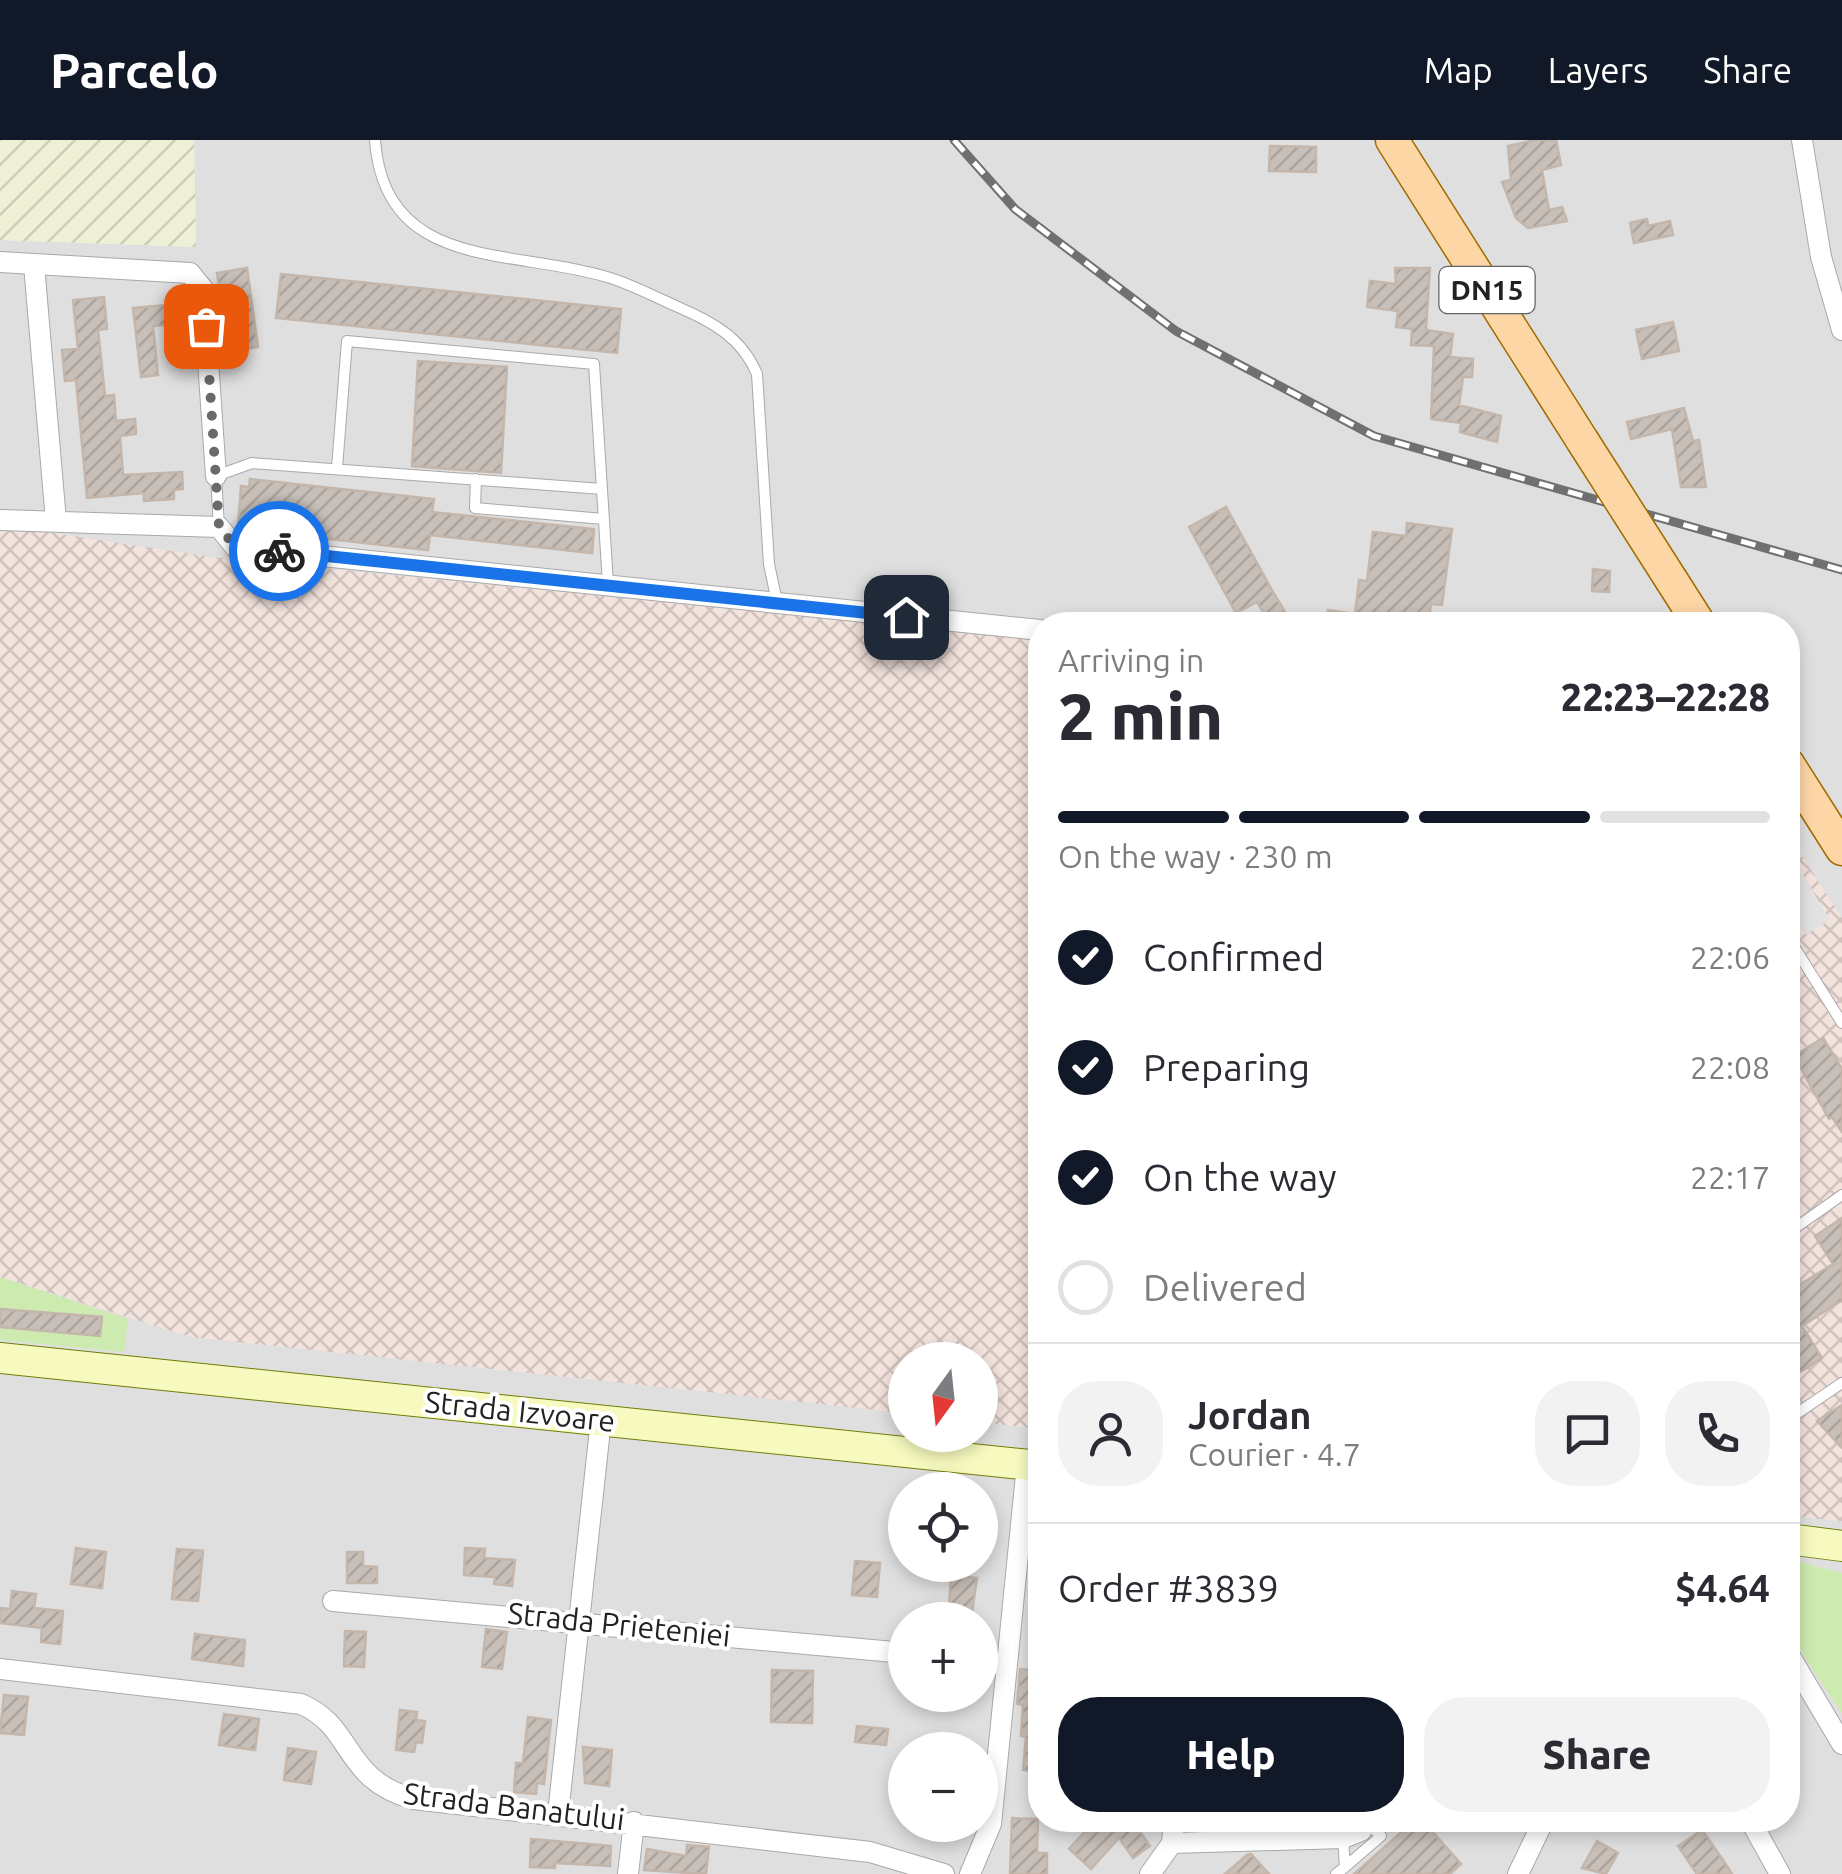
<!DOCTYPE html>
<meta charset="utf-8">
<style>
body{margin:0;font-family:Ubuntu,sans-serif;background:#f2f2f3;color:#2b2b33;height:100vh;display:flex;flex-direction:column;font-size:38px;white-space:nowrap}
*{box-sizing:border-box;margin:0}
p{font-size:32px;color:#7c7c81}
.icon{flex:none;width:55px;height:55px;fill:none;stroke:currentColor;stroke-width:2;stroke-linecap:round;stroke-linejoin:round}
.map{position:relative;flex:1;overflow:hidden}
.details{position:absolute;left:1028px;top:472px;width:772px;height:1220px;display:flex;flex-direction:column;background:#fff;border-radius:40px;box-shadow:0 5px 15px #0003}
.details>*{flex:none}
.needle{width:65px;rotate:195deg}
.buttons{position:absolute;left:888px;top:1202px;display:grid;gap:20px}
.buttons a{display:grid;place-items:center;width:110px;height:110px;border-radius:50%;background:#fff;box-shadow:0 5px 15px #0003;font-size:50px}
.pin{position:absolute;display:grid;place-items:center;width:85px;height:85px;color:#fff;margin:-42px;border-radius:20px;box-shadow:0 5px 15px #0006}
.courier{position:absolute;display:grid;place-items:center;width:100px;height:100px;margin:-50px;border:8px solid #1a73e8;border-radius:50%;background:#fff;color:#222;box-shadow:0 2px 12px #0007}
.headline em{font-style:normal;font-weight:800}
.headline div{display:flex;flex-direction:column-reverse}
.headline{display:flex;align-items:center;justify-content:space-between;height:170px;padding:0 30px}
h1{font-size:65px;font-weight:800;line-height:75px}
.bar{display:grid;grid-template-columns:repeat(4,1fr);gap:15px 10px;align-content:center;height:120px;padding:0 30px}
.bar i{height:12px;border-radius:8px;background:#e1e1e2}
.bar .current{background:#111827}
.bar p{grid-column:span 4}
.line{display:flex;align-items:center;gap:25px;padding:0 30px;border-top:2px solid #e1e1e2}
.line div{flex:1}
.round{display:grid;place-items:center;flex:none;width:105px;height:105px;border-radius:40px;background:#f2f2f3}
ol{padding:0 30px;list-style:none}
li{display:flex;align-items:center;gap:30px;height:110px}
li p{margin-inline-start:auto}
li .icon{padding:10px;border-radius:50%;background:#111827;color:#fff;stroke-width:4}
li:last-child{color:#7c7c81}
li i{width:55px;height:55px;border:5px solid #e1e1e2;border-radius:50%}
.primary-button{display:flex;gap:20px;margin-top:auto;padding:20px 30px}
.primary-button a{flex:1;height:115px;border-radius:40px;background:#111827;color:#fff;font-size:40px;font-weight:800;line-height:115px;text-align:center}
.primary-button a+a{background:#f2f2f3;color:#2b2b33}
header{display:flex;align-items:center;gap:60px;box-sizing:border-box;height:140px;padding:0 50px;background:#111827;color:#fff}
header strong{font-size:48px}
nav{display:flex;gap:55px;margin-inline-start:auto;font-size:35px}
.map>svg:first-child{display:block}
.residential{fill:#e0dfdf;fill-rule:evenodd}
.military{fill:url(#military-cross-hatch)}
.farmland{fill:url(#farmland-furrows)}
.grass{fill:#cdebb0}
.parking{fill:#e2e2e2}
.building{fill:url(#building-hatch);stroke:#c4b6ab;stroke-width:2.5}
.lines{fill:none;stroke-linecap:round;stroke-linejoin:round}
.lane-casing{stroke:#a9a9a9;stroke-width:12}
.street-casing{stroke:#a9a9a9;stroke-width:22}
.secondary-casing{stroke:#707d05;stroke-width:32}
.primary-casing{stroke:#a06b00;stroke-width:35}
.lane{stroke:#fff;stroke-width:10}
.street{stroke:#fff;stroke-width:20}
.secondary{stroke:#f7fabf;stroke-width:30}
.primary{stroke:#fcd6a4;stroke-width:32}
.rail-casing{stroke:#707070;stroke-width:9}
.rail{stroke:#fff;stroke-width:5;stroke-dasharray:15;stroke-linecap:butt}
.primary-bridge-casing{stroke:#a06b00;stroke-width:35;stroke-linecap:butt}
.primary-bridge{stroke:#fcd6a4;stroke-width:32}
.done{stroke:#6b6a68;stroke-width:10;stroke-dasharray:0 18}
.route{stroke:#1a73e8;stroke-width:12}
.labels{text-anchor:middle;stroke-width:8;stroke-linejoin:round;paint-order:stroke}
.shield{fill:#fff;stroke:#646464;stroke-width:2.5}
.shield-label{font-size:28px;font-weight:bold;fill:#222}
.street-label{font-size:30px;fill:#222;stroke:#fff}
</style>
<header>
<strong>Parcelo</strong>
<nav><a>Map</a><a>Layers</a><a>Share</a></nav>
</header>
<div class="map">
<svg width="1842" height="1734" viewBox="0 0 1842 1734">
<defs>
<pattern id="military-cross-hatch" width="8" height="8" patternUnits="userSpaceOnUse" patternTransform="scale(2.5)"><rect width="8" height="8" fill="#f3e3dd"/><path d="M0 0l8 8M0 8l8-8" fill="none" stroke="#d0c2bd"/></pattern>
<pattern id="farmland-furrows" width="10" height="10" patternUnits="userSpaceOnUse" patternTransform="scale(2.5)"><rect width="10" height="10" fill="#eef0d5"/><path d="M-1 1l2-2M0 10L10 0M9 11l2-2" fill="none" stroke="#ccceb7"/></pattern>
<pattern id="building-hatch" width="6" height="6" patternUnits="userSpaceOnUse" patternTransform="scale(2.5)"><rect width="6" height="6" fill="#c7bfb8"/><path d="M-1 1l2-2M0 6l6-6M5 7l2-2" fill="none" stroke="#aba49e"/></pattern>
</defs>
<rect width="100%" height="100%" fill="#f2efe9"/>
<path class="residential" d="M194 0H1842V1734H0V100L196 107ZM1040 485H1788V1680H1040ZM905 1220H980V1295H905ZM905 1350H980V1425H905ZM905 1480H980V1555H905ZM905 1610H980V1685H905Z"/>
<path class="military" d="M0 385 211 417 1040 500V1289L980 1282V1220H905V1273L191 1197 0 1137Z
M1788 694 1842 778V1381L1788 1376Z"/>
<path class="farmland" d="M0 0H194L196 107 0 100Z"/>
<path class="grass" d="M0 1137 128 1179 124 1212 0 1200V1187L36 1190 37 1173 0 1169Z
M1788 1419 1842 1433V1573L1788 1492Z"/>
<path class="parking" d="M1788 710 1830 780 1805 795 1788 766Z"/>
<path class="building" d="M1535 0H1556L1561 25 1542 30 1549 70 1562 67 1567 81 1528 88 1516 78 1502 42 1511 40 1508 6Z
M1270 6 1316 7V32L1269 31Z
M1647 79 1648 86 1670 81 1673 95 1634 103 1630 83Z
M247 128 258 207 229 211 217 133Z
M1395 128H1430L1426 190 1453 194 1450 217 1473 219 1472 237H1463L1459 265 1501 276 1497 302 1460 292 1461 283 1431 279 1434 206 1411 205 1412 189 1396 187 1398 171 1367 167 1370 141 1396 144Z
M281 134 621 169 617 213 276 178Z
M104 157 107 189 98 190 105 256 114 255 116 281 135 279 136 294 120 296 123 335 182 332 183 349 174 350V359L144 361V353L87 358 76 240 65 241 62 210 78 209 73 160Z
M179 164 181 184 153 186 158 235 141 237 133 168Z
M1673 182 1679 211 1642 219 1636 190Z
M418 221 507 227 501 333 412 326Z
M1684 268 1693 301 1699 300 1706 347H1681L1672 289 1631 299 1627 282Z
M250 339 434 359 432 372 594 389 592 413 430 395 428 410 238 389 241 346 249 347Z
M1226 367 1273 452 1293 485H1271L1257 462 1236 473 1189 387Z
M1407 383 1452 389 1442 465 1431 464 1428 485H1326L1328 470 1355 474 1359 440 1367 441 1373 392 1406 396Z
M1593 429 1610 431 1609 452 1592 451Z
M1823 898 1842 929V992L1832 977 1829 979 1794 916Z
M1842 1078V1160L1802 1186 1822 1218 1788 1240V1152L1833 1124 1815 1096Z
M0 1169 102 1177 100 1196 0 1187Z
M1842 1265V1308L1817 1281Z
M76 1408 106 1412 102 1448 71 1444Z
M465 1408 485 1409 484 1418 515 1420 512 1446 494 1444 495 1437 464 1435Z
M177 1409 203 1411 198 1461 172 1459Z
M347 1412H363V1426L377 1427V1443H347Z
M855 1421 880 1423 877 1457 852 1455Z
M951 1436 977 1438 971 1480H948Z
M12 1451 36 1454 34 1468 63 1471 60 1504 41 1502 42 1488 0 1483V1468L10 1469Z
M486 1489 507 1492 502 1529 482 1527Z
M345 1491 366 1492 364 1527 344 1526Z
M195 1494 245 1500 243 1526 192 1519Z
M1020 1529 1040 1531V1632L1023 1630 1026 1597 1021 1596 1023 1565 1017 1564Z
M772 1530 813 1531 812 1583 771 1582Z
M4 1555 28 1557 24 1595 0 1593Z
M400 1570 417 1572 416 1580 425 1581 422 1603 416 1602 414 1612 396 1610Z
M224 1574 259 1579 255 1610 219 1605Z
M528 1577 551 1580 544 1644 537 1643 536 1654 514 1652 516 1623H523Z
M857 1586 888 1589 886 1605 855 1602Z
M583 1607 612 1610 609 1646 585 1643Z
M288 1608 316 1612 311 1644 284 1640Z
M1012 1678 1038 1679 1037 1713H1047V1734H1010Z
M1113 1680H1132L1150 1706 1133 1718 1119 1698 1091 1729 1069 1709 1088 1688 1094 1693Z
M1415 1680H1422L1461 1724 1450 1734H1354Z
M1702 1690 1723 1720 1732 1734H1697L1678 1706Z
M531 1699 611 1706 610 1726 555 1723V1728L530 1727Z
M1597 1701 1618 1713 1606 1734 1582 1728Z
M687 1705 709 1707 706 1734 644 1730 647 1709 686 1716Z
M1251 1714 1269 1734H1225L1247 1715Z"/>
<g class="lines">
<g class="lane-casing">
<path id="lane" d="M375 0C385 132 512 108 607 137 631 144 655 157 678 167 713 182 742 198 757 234L769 424 777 462
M337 328 347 201 594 224 608 444
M476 339 475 368 604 379
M219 387 216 336 252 323 602 349
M1788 797 1842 883
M1788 1093 1842 1055
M1796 1274 1842 1243
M1345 1727 1381 1696 1366 1682
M1336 1734 1345 1727 1343 1698"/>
</g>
<g class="street-casing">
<path id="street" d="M1802 0 1821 117 1842 190
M0 122 190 133 203 149 216 336
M34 125 56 381
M0 380 219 387 235 407 1040 490
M333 1461 905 1513
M1788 1513 1842 1604
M980 1522 1005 1525
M0 1529 301 1564C355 1587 342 1640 414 1659L870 1712 944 1734
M558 1674 601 1280
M1750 1680 1780 1734
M1172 1703 1343 1698 1361 1691 1366 1680
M628 1734 634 1682
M970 1734 991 1684 1027 1325
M1150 1734 1172 1703 1174 1680
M1518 1734 1544 1680"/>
</g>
<g class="secondary-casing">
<path id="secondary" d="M0 1218 1040 1326
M1788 1399 1842 1406"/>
</g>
<g class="primary-casing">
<path id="primary" d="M1392 0 1582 300
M1672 441 1700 485
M1788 624 1842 709"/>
</g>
<use href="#lane" class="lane"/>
<use href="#street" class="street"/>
<use href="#secondary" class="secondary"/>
<use href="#primary" class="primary"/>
<g class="rail-casing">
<path id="rail" d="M954 0 1015 69 1176 191 1374 296 1842 430"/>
</g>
<use href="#rail" class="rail"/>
<g class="primary-bridge-casing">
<path id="primary-bridge" d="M1582 300 1672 441"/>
</g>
<use href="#primary-bridge" class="primary-bridge"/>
</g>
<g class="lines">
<path class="done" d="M206 186 219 387 235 406 279 411"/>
<path class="route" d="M279 411 906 477"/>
</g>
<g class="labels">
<rect class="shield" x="1439.5" y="127" width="95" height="46" rx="8"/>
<g class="shield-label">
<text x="1487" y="160">DN15</text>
</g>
<g class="street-label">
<text transform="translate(520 1272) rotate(6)" y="10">Strada Izvoare</text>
<text transform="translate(619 1485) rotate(6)" y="10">Strada Prieteniei</text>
<text transform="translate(514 1667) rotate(7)" y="10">Strada Banatului</text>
</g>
</g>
</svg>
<div class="buttons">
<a><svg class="needle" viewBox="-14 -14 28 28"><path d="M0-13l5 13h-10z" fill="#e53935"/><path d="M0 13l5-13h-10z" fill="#7c7c81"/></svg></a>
<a><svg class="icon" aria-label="locate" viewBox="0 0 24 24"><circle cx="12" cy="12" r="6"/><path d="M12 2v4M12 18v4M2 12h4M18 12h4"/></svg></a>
<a>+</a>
<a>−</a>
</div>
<div class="pin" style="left:206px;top:186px;background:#ea580c"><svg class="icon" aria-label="bag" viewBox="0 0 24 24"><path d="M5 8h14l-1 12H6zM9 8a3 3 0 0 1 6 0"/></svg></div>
<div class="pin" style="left:906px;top:477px;background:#1f2937"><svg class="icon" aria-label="home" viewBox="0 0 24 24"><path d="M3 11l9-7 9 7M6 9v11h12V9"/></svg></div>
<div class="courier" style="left:279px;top:411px"><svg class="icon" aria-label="bike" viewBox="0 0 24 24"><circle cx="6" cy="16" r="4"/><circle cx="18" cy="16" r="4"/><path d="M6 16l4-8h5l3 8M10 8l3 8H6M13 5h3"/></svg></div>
<section class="details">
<div class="headline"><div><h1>2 min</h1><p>Arriving in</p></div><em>22:23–22:28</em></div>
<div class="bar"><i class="current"></i><i class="current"></i><i class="current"></i><i></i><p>On the way · 230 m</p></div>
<ol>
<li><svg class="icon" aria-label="check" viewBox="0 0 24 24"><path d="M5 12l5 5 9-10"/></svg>Confirmed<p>22:06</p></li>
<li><svg class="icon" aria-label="check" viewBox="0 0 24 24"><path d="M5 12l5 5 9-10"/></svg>Preparing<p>22:08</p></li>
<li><svg class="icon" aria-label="check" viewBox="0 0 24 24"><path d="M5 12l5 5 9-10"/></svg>On the way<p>22:17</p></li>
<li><i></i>Delivered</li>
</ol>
<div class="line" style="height:180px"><a class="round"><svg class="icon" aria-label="person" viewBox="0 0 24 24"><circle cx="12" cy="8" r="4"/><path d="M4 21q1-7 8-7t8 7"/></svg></a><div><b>Jordan</b><p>Courier · 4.7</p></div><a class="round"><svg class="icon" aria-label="chat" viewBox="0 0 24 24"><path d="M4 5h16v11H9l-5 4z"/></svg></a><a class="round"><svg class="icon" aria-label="phone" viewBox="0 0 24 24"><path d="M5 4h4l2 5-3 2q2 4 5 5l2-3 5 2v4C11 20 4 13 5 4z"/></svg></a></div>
<div class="line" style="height:130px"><div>Order #3839</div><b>$4.64</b></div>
<div class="primary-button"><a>Help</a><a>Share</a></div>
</section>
</div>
